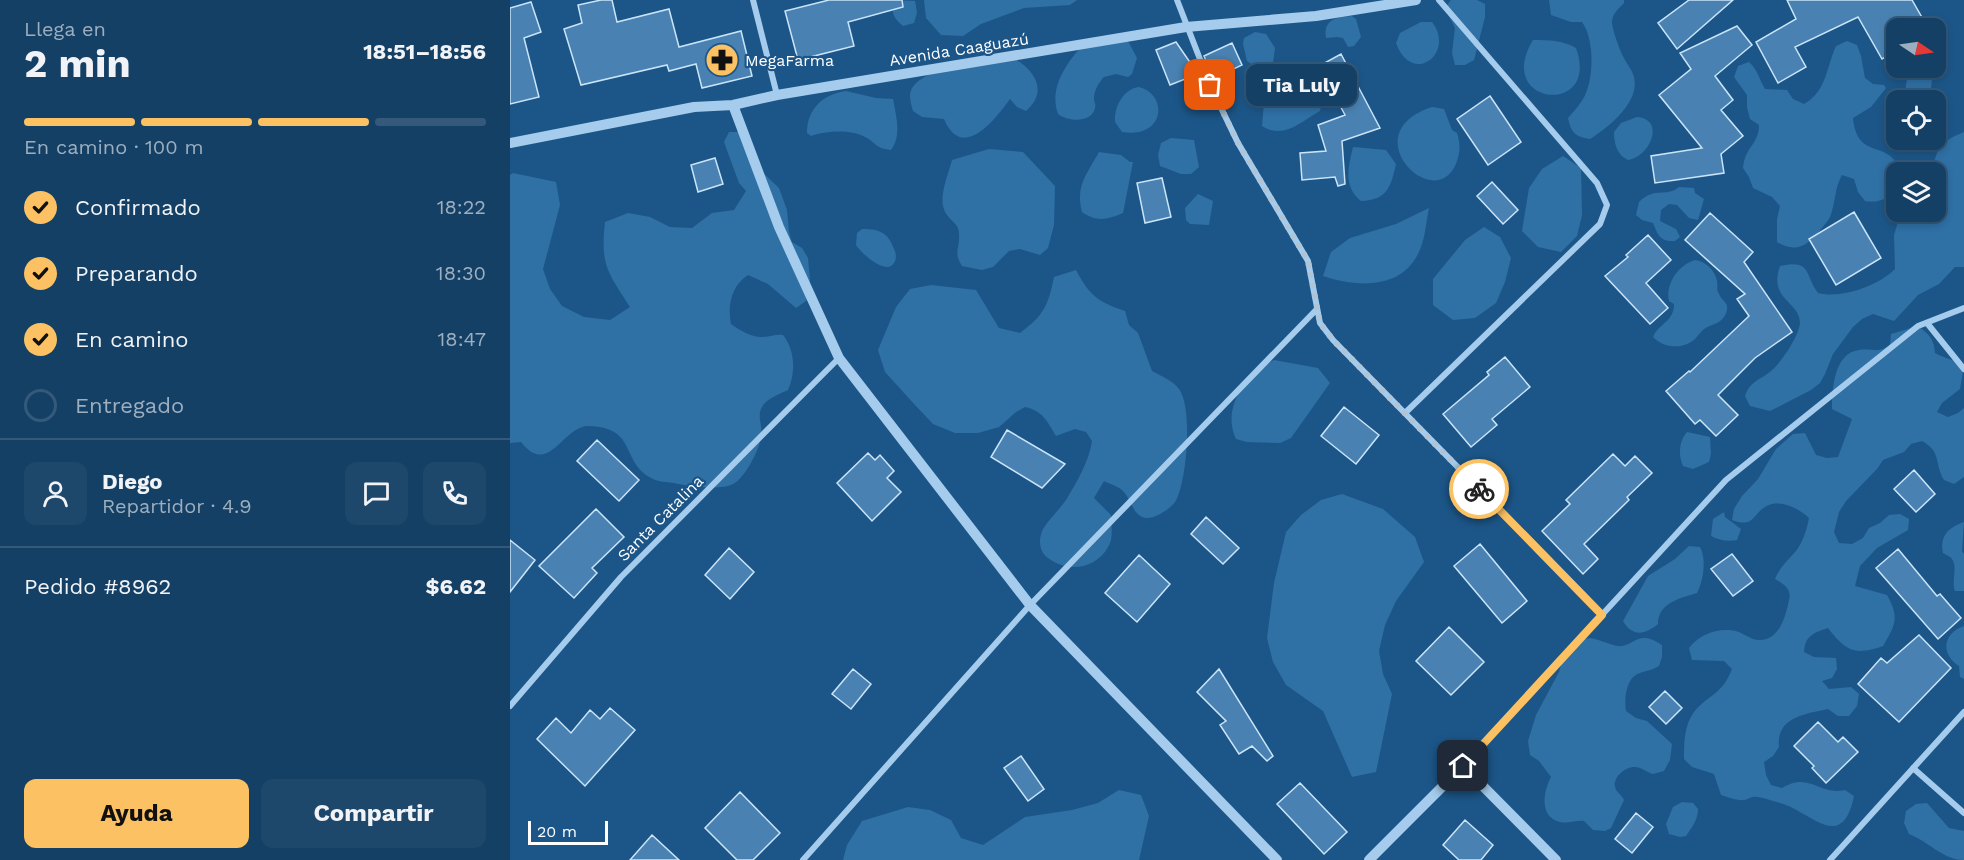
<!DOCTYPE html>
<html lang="es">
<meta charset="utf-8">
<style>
body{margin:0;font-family:"Work Sans",sans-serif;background:#1e476c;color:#f1f3f6;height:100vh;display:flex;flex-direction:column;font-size:22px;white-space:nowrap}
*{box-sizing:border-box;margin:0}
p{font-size:20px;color:#9dafbf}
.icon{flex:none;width:33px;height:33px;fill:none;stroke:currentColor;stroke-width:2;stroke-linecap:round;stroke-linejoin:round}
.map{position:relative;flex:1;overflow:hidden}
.drawer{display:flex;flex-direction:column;background:#154066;width:510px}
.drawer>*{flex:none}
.needle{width:39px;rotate:103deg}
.controls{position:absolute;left:1376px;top:18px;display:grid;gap:12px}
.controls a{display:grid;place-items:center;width:60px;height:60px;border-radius:12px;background:#154066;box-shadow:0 3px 9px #0003,0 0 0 2px #34597a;font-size:30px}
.scale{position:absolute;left:18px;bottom:15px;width:80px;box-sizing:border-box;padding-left:6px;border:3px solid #fff;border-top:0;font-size:16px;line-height:21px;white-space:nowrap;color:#fff;-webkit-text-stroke:4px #1c5688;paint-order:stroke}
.pin{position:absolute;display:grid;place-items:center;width:51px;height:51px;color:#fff;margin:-26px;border-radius:12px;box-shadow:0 3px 9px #0006}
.courier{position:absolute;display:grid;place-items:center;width:60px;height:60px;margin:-30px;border:4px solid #fcc163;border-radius:50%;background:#fff;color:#222;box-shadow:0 2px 8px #0007}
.bubble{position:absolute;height:42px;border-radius:12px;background:#154066;box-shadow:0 3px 9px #0003,0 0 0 2px #34597a;font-size:20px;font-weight:700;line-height:42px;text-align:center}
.summary em{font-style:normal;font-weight:700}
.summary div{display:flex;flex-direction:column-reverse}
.summary{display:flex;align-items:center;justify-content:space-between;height:102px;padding:0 24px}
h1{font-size:39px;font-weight:700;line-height:45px}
.bar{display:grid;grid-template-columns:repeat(4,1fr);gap:9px 6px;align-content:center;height:72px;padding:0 24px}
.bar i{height:8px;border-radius:4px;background:#34597a}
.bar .on{background:#fcc163}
.bar p{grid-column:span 4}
.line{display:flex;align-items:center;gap:15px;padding:0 24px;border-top:2px solid #34597a}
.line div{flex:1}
.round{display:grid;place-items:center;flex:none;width:63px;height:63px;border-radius:12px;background:#1e476c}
ol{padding:0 24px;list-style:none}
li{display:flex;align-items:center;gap:18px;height:66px}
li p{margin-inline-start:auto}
li .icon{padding:6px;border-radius:50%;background:#fcc163;color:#111;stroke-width:4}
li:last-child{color:#9dafbf}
li i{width:33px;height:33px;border:3px solid #34597a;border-radius:50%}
.button{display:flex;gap:12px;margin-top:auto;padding:12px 24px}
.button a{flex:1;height:69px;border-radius:12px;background:#fcc163;color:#111;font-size:24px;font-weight:700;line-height:69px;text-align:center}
.button a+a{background:#1e476c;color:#f1f3f6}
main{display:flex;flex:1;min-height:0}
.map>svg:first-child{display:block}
.green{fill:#2f70a5}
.building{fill:#4982b2;stroke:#cae4f8;stroke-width:1.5}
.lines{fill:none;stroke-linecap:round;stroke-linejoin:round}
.minor{stroke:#a5ccec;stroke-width:6}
.tertiary{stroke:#a5ccec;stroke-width:10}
.done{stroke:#b0c4d5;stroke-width:6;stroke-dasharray:0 10.8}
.route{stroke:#fcc163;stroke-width:8}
.labels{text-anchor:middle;stroke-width:4.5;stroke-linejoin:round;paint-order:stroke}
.street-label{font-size:16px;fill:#fff;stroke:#1c5688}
.poi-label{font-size:16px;fill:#fff;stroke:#1c5688;text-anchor:start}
</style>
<main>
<section class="drawer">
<div class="summary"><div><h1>2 min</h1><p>Llega en</p></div><em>18:51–18:56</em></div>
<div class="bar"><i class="on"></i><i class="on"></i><i class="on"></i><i></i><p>En camino · 100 m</p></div>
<ol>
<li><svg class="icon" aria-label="check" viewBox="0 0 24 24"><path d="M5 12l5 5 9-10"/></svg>Confirmado<p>18:22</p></li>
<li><svg class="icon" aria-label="check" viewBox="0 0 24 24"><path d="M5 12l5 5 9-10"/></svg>Preparando<p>18:30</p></li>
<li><svg class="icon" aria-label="check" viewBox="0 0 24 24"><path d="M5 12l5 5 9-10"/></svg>En camino<p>18:47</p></li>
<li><i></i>Entregado</li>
</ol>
<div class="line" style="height:108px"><a class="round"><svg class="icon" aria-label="person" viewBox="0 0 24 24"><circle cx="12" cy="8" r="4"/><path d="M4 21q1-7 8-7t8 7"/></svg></a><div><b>Diego</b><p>Repartidor · 4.9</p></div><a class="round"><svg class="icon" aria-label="chat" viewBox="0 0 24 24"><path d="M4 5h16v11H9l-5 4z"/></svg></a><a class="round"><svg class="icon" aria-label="phone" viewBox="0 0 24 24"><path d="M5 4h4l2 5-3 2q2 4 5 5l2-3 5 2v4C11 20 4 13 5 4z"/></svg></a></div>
<div class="line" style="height:78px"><div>Pedido #8962</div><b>$6.62</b></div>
<div class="button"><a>Ayuda</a><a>Compartir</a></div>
</section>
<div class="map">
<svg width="1454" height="860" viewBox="0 0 1454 860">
<rect width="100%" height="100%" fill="#1c5688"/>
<path class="green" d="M384 0 405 1 407 13 404 23 393 26C383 18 381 12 384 0Z
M414 0H567L560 5 514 8 471 24 453 36 431 35 416 18Z
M941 0H967L975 4V17L964 60 955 65H945L942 53 945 28 935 8Z
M1039 0H1114V3C1109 8 1102 14 1102 22 1102 29 1110 51 1114 58 1116 63 1121 68 1123 74 1133 100 1099 127 1080 139 1065 137 1061 132 1058 118 1063 112 1069 106 1073 99 1084 81 1085 39 1072 22H1061L1041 15Z
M842 16 846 19 851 37 844 46 838 47 833 38 827 37 816 38C813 19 827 17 842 16Z
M911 22H922C946 53 902 87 886 43L890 33Z
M745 32 756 34 765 48 763 63C755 70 745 67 737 61L733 44 734 38Z
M1023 40C1039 40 1052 40 1066 48 1091 117 983 106 1023 40Z
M618 41 627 58 622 74 618 77 606 74 594 77C589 82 584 91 584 98 584 104 586 102 585 108 582 123 558 122 548 114 539 89 555 65 571 47Z
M1337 41 1347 45 1351 56 1355 78 1363 84 1374 85 1376 88 1361 107 1343 118C1347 162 1380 138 1390 171L1386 172V188C1378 200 1368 203 1355 201L1348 192 1344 179 1332 175C1324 189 1326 202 1320 217 1318 221 1314 225 1312 228 1299 245 1286 254 1267 242V219L1270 206 1262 197 1243 188 1239 177 1233 168C1235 146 1249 145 1249 125L1240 119 1237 107V95L1224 77 1228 66 1239 62C1248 70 1249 79 1255 89L1277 90 1283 99 1294 104C1317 91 1316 68 1326 46Z
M500 56C523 68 540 90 516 111L507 107 500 99C485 120 452 162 434 119L412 117 403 111C401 104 398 95 402 88 417 65 475 61 500 56Z
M1417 68C1423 75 1422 80 1421 89 1432 102 1439 97 1437 119L1429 126 1425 127V100H1394L1397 78 1406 70Z
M763 74 773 81 794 75H806C812 88 814 97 810 111 790 122 774 140 752 126L754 103 751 92 753 81Z
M629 87C658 94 656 139 612 132L605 122C604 107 613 89 629 87Z
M336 91 366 98 383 99C386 116 392 135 381 150 364 148 367 143 355 137 340 129 316 131 301 136L297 133C297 109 313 94 336 91Z
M922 107 934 109 942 130 947 133C951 145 950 153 946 164 924 215 842 133 922 107Z
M1127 117C1156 119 1140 157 1118 160 1107 155 1104 144 1104 132L1111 123Z
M219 132H230L243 163 269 188 277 210 279 232 282 242 292 248 298 258 300 280 296 301 286 308 258 284 238 275C222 285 217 305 221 324 229 330 243 338 253 337 261 337 266 334 273 335 285 350 286 372 278 390 270 394 257 398 252 407 246 417 254 428 251 438 248 452 235 478 223 484 210 491 177 486 164 483 157 482 147 482 141 478 110 461 128 428 79 426 53 425 39 478 11 442L0 443V175L3 173 46 182 50 205 33 269 40 289 52 306 74 317 100 320 120 307C98 272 90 266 95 222L118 213 140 217 160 227 182 228 202 213 224 210 236 191 229 183 214 142Z
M1454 132V267H1445L1429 284 1408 295 1384 321 1363 314 1352 319 1343 327 1323 354 1315 374 1310 383 1301 390 1260 411 1240 406 1235 396C1241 380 1249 381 1261 371 1271 363 1289 336 1290 323 1290 301 1258 300 1270 266 1302 259 1294 274 1308 293 1331 299 1368 286 1385 269L1384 235 1391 212H1425V172H1420C1431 146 1425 144 1454 132Z
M661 138 684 140 689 167 681 174H671L650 166 648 155 651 143Z
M843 147 876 150 886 164C881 186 878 200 851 201 833 186 838 168 843 147Z
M479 149 513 152 545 186 544 225 538 248 530 255 510 249 499 251 483 267 472 270 452 266C443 252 450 249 449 234 449 224 442 222 437 215 426 201 438 176 442 160Z
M589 152 611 155 620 162H623L613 213C597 220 586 222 572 212 565 186 577 174 589 152Z
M1053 156 1071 168 1072 215 1067 236 1051 252 1028 247 1012 231 1019 188 1032 169Z
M1169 187 1184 188 1185 193 1194 199 1188 220 1179 218 1167 205 1159 204 1151 210 1150 221 1166 229 1170 237 1165 241C1150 242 1148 235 1143 223L1132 220 1126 215 1129 202C1145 186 1156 198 1169 187Z
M688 194 703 201 699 225 680 224 676 220 675 208Z
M919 208C916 222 915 241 908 254 890 290 846 287 813 276L821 252 840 238 886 224Z
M974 227 990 237 1001 258 995 282 986 303 965 318 943 320 923 305V279L955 240Z
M352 229C369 229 378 232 384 249 386 253 387 259 384 263 376 276 351 253 346 245L347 233Z
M1185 260C1195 261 1205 270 1207 281 1208 285 1206 290 1209 294 1213 303 1220 302 1216 313 1213 323 1202 324 1194 329 1190 332 1188 336 1185 339 1173 350 1153 348 1143 337 1149 323 1164 322 1164 304L1159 301C1155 285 1168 265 1185 260Z
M566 270C579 295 588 302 615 311L619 325 628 333 642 371C651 376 662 380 669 389 683 407 677 483 665 502 660 509 646 518 637 518 623 517 622 501 614 492 610 487 600 484 594 481L584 498 601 515C601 525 604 538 598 547 586 569 558 573 538 558 529 552 528 539 533 529 539 519 549 510 556 500 567 482 579 461 582 441L576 432 565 429 546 436C537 421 533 411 515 407L506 412 489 427 468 433H445L423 424 405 405 375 372 368 350 386 307 400 289 421 285 466 290 489 328 510 333C534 315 538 306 544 277Z
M1408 326C1419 334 1424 339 1425 353 1435 359 1445 359 1454 366L1450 389 1432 403 1427 412 1438 417 1448 413 1454 408V477L1444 484 1434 480C1424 463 1432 452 1412 441L1401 444 1394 452 1373 460 1367 469 1336 501 1329 512 1324 532 1329 543 1342 544 1353 538 1359 528 1370 523 1379 515 1390 514 1399 519 1398 530 1367 548 1350 566 1345 586 1377 595C1390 618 1385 625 1373 646 1344 656 1336 651 1318 628 1303 633 1295 636 1294 652L1304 657 1326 658 1327 669 1322 678 1312 681 1319 689 1341 687 1349 694 1347 706 1339 716H1328L1318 709C1295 714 1266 717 1269 747L1263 756 1254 762 1256 775 1261 785 1272 788C1300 771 1309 796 1335 790L1344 796C1332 855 1299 810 1270 803 1262 801 1250 796 1243 797 1240 797 1237 800 1234 800 1227 801 1218 797 1211 795L1204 774 1182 767 1174 759C1174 744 1174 725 1184 712 1199 694 1212 695 1222 669L1214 661 1182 660 1179 648C1189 634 1211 626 1229 632 1236 635 1243 641 1251 640 1270 639 1276 615 1279 600 1282 589 1274 584 1265 579 1270 567 1277 561 1286 551 1293 542 1297 529 1299 518 1290 509 1272 500 1259 505 1242 512 1246 529 1222 520L1224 509 1232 496 1248 479 1266 449 1283 434 1295 433 1306 455 1317 458 1328 457 1342 419 1322 409C1322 389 1324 353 1349 350 1363 348 1367 354 1380 345L1381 334Z
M764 360 808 368 820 383 781 438 770 443 737 442 726 439C711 408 736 374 764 360Z
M1177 432 1200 437 1201 454 1199 462 1183 469 1173 466C1168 455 1169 441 1177 432Z
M832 494 873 509 905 537 914 562 886 601 875 625 869 651 873 674 882 694 866 772 842 777 813 711 776 685 763 662 757 638 764 583 776 532 791 515 811 500Z
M1214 512 1215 517 1231 529 1227 540C1219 542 1208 540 1201 536L1203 519Z
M1454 522 1452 551 1454 554V591H1445C1441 582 1448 567 1442 559 1440 556 1436 555 1433 553 1429 536 1439 527 1454 522Z
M1179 546 1190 547C1197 560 1193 581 1187 593 1170 598 1148 603 1148 624 1135 635 1122 637 1113 621L1138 576 1165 559Z
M1454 626V679L1450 677 1449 666C1430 654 1433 633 1454 626Z
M1079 638C1090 639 1097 644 1107 646 1125 648 1126 628 1152 645V657L1149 666C1141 671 1138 670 1130 673 1116 677 1114 699 1116 711L1126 718 1137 721 1162 744 1160 760 1154 771 1143 774C1136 772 1132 767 1124 767 1115 767 1103 777 1105 787 1106 792 1112 795 1114 800L1101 828 1095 831 1083 830 1074 821C1066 820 1058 824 1050 822 1029 817 1033 792 1041 777L1029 761 1020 755 1018 741 1026 715 1049 672 1052 661 1068 641Z
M609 790 631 795 639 816 629 860H333L337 845 352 821 398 807 420 810 441 820 451 838 473 845 515 817 562 810 588 803Z
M1172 802 1183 803 1188 809C1188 820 1182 827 1176 836L1170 837 1159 834 1156 824 1163 807Z
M1417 803 1439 828 1454 831V860C1433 860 1418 841 1399 834L1394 823 1396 811 1406 804Z"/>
<path class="building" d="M91 0H102L107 22 159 9 169 47 231 31 242 76 192 88 186 64 159 71 157 65 71 85 54 29 72 23 68 5Z
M319 0H392L393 7 338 22 344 46 288 60 275 11Z
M1179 0H1223L1167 49 1148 23Z
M1277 0H1402L1418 28H1386V51L1372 59 1348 17 1285 47 1296 67 1268 83 1246 42 1286 19Z
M21 2 31 32 14 38 29 97 0 104V8Z
M1227 26 1242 45 1205 76 1223 100 1211 110 1233 136 1211 154 1214 173 1145 183 1141 156 1192 148 1149 95 1181 69 1170 53Z
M666 42 688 74 660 85 646 50Z
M722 43 732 65 703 79 694 56Z
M831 54 870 128 832 141 835 184 828 186 825 177 792 180 790 153 816 151 808 125 835 115 809 66Z
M980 96 1011 142 978 165 947 119Z
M205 158 213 184 188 192 181 165Z
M652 178 661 217 635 223 627 183Z
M982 182 1008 210 993 224 967 196Z
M1344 212 1371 258 1326 285 1299 239Z
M1200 213 1243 252 1234 262 1282 332 1245 358 1208 395 1228 415 1206 436 1190 420 1185 424 1156 391 1179 371 1180 372 1239 316 1227 299 1235 294 1175 240Z
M1138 235 1161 260 1136 283 1158 308 1140 324 1095 276 1118 257 1116 255Z
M995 357 1020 387 982 419 987 425 961 447 933 414 979 375 977 372Z
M834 407 869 435 846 464 811 436Z
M497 430 555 464 532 488 481 457Z
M87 440 129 480 109 501 67 461Z
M358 453 365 460 370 455 384 471 377 478 391 492 362 521 327 483Z
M1103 454 1115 466 1125 456 1142 473 1117 497 1119 500 1074 544 1088 559 1073 574 1032 531 1060 504 1056 500Z
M1404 470 1425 494 1406 512 1384 489Z
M86 509 114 537 82 568 87 573 64 598 29 566Z
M696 517 729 548 713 564 681 534Z
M0 540 25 560 0 592Z
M970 544 1017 601 992 623 944 566Z
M219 548 244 572 220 599 195 575Z
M1388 549 1427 596 1430 594 1451 618 1428 639 1366 568Z
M1222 554 1243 581 1223 596 1201 569Z
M629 555 660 584 627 622 595 593Z
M939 627 974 662 941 695 906 661Z
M1409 635 1441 668 1389 722 1348 684 1371 658 1377 663Z
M343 669 361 684 341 709 322 694Z
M709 669 763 756 757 761 742 746 729 754 710 725 716 721 687 692Z
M1155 691 1172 708 1156 724 1139 707Z
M100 708 125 730 75 786 27 739 46 718 61 733 80 710 90 719Z
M1308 722 1328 742 1333 737 1348 752 1316 783 1302 768 1304 766 1284 746Z
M511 756 534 789 518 801 494 768Z
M790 783 837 832 814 854 767 804Z
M230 792 270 833 243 860H227L195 828Z
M1126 813 1143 827 1122 853 1105 839Z
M955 820 983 845 971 860H949L933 845Z
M142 835 169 860H120Z"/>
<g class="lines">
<path class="minor" d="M243 0 267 95
M667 0 700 85 728 143 798 261 810 323 823 340 1092 614
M1417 323 1454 369
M895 413 1090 224 1097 205 1087 183 929 0
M0 706 111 577 329 358
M953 766 1216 480 1408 326 1454 308
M1403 768 1454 813
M293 860 520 605 807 309
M1320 860 1454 712"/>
<path class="tertiary" d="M223 105 269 227 329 358 520 605 767 860
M0 143 184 107 223 105 267 95 676 27 806 16 906 0
M859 860 953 766 1046 860"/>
</g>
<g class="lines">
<path class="done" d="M700 85 728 143 798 261 810 323 823 340 969 489"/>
<path class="route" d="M953 766 1092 615 969 489"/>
</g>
<defs>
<g id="pharmacy-disc" transform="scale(1.725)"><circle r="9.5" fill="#fcc163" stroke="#1c5688"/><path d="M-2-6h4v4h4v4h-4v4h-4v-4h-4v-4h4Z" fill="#111"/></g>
</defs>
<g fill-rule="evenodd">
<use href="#pharmacy-disc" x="212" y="60"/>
</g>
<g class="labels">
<g class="street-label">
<text transform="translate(449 49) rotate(-9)" y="6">Avenida Caaguazú</text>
<text transform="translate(150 518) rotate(-45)" y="6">Santa Catalina</text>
</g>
<g class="poi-label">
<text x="235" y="66">MegaFarma</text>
</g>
</g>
</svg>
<div class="controls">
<a><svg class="needle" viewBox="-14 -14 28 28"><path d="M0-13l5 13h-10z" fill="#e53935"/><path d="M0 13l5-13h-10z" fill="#9dafbf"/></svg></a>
<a><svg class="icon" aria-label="locate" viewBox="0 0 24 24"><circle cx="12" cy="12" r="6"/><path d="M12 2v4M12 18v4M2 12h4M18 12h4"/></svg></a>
<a><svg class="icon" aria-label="layers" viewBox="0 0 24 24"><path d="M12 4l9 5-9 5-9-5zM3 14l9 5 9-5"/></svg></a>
</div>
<div class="scale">20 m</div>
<div class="pin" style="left:700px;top:85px;background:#ea580c"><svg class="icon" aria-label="bag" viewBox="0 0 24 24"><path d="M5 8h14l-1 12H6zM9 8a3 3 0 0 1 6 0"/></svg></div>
<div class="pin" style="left:953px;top:766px;background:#1f2937"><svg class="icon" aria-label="home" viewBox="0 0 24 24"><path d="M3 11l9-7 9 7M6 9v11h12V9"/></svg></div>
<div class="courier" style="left:969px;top:489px"><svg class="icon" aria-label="bike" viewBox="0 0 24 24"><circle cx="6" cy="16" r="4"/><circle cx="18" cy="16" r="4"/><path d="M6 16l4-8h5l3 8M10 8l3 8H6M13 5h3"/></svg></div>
<div class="bubble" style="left:736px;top:64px;width:111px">Tia Luly</div>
</div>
</main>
